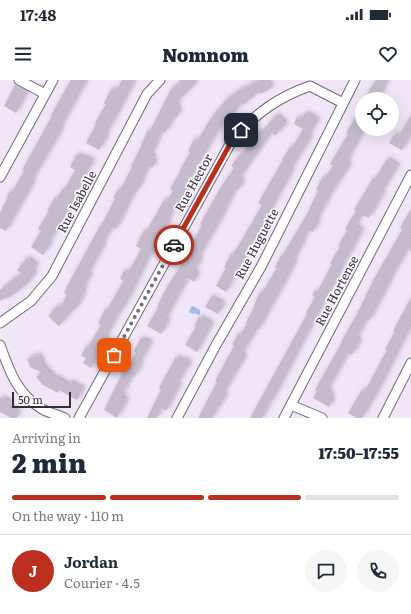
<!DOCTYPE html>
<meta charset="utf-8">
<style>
body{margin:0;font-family:Literata,serif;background:#f6f6f7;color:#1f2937;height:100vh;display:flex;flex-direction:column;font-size:15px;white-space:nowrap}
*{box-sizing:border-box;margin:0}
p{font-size:13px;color:#747a83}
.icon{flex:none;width:22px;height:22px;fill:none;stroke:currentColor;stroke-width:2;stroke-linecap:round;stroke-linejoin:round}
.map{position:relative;height:338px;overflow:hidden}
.sheet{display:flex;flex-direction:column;background:#fff;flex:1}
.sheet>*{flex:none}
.fabs{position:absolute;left:355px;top:12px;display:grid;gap:8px}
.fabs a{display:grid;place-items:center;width:44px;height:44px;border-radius:50%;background:#fff;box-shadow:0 4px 16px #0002;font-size:20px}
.scale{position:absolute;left:12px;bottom:10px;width:59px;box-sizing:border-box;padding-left:4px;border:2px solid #322e35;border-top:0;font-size:11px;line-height:14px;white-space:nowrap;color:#322e35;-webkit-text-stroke:3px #faf6fd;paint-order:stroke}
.pin{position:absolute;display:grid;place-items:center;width:34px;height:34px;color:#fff;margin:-17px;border-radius:8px;box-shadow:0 2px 6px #0006}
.courier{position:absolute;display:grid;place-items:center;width:40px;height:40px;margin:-20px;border:3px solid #bb2f1f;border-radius:50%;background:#fff;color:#222;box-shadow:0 1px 5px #0007}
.summary em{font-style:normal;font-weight:800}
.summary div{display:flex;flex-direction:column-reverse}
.summary{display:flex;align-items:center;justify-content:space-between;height:68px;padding:0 12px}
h1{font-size:26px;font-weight:800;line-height:30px}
.bar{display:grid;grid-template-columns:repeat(4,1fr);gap:6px 4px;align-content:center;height:48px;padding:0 12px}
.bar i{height:5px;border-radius:3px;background:#e0e1e3}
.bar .current{background:#bb2f1f}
.bar p{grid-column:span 4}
.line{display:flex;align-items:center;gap:10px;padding:0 12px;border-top:1px solid #e0e1e3}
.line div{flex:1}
.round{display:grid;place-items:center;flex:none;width:42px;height:42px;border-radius:21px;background:#f6f6f7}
.status{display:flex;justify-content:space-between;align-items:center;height:28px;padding:0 20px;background:#fff;direction:ltr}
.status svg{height:11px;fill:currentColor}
header{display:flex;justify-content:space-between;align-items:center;height:52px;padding:0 12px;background:#fff;font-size:18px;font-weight:800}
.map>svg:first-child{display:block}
.water{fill:#a2bbe5}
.building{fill:#c5bbcc;filter:url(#shadow)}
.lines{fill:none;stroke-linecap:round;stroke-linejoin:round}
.minor-casing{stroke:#716878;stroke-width:11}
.minor{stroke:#fff;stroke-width:9}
.done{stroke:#746e79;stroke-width:4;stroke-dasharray:0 7.2}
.route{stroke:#bb2f1f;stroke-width:5}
.labels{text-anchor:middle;stroke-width:3.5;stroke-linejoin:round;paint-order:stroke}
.street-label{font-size:12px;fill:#322e35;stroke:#faf6fd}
</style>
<div class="status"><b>17:48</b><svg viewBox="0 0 49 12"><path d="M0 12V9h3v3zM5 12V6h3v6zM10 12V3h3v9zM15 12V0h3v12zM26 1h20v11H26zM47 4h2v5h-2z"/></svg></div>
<header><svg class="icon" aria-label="menu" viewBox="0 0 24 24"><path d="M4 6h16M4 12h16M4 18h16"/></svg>Nomnom<svg class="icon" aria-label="heart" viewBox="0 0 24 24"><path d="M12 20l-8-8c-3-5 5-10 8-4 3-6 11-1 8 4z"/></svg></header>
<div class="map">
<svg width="411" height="338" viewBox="0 0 411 338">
<defs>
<filter id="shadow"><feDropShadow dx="2.5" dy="-2.5" stdDeviation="2" flood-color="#0004"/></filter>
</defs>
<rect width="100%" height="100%" fill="#f0e6f8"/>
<path class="water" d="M193 226 200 230V234L198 235 195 233 192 234 189 232 191 227Z"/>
<path class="building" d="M71 0H87L60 48 62 49 31 102 33 103 6 151 0 148V133L8 117 7 116 10 111 12 112 24 91 22 90 52 36 51 35Z
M122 0H135L118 33 105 55 107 56 99 70 86 63 96 44 95 43 106 24 104 23 111 9 116 11Z
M181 0H192L196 3 175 24 178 25 177 29 180 31 177 37 175 36 165 53 162 51 151 76 154 77 152 80 156 82 152 88 149 86 141 101 142 102 137 111H135L116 149 112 147 102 165 104 166 100 172 88 194 90 196 82 210 85 211 76 229 75 228 59 246 48 236 57 226 60 228 67 215 64 213 72 197 100 146H101L115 119 113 118 118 109 120 110 132 87 131 86 142 65H141L148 50 150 51 170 11Z
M259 0H267L272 8 260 14 259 12 243 25 242 23 228 40 225 38 188 103 190 104 167 141H169L163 153 148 179 130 216 121 231H120L107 255 105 259 108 261 102 271 101 270 91 288 83 283 86 278 81 276 86 266 88 267 101 245 98 243 105 229 107 230 123 201 120 198 124 191 127 193 129 191 141 169 136 166 144 150 146 152 164 120 167 121 173 111 170 109 180 92H179L190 72 188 71 194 59 197 61 211 38 226 20 242 8 243 9Z
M376 0H388L383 8 384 9 378 19H364Z
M15 5 27 12 16 33 4 26Z
M362 27V49H364L346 83 350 85 329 117 316 142 318 143 313 152 309 150 303 160 304 161 293 181 295 182 285 202 258 250 257 249 241 275 245 277 223 314 226 316 219 327 218 326 212 338H198L217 302 215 301 234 266 232 264 238 254 240 255 247 244 246 243 254 227H253L260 212 262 213 277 188 275 187 281 175 282 176 306 136 318 111 316 110 323 96 325 98 333 86 330 84 348 54 346 53Z
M305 33 318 40 308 57 310 59 290 90 292 91 226 212 216 206 226 188 224 187 231 174 233 175 262 125 258 123 283 80H282L290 67 292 68 303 49 294 44 297 37 301 40Z
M276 35 286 44 275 56 272 52 239 99 243 102 237 111 235 110 220 141 198 178 201 180 193 192 198 194 194 202 188 198 165 240 168 242 161 254 147 246 158 228 157 227 167 207 185 179 183 177 186 171 187 172 202 145 200 144 221 107 234 88 231 86 240 74 242 75 258 51 261 53Z
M411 35V55L402 70 389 63 394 55 398 57Z
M76 75 93 81 74 116 75 117 70 128 48 164 50 165 43 175 31 167 41 151 38 149 49 131 47 130 55 118 57 119 62 109 64 110 75 90 70 87Z
M387 79 398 86 381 113 383 114 369 138 362 135 355 147 362 150 272 321 271 320 262 338H250L307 234 306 233 315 217 312 216 315 210 317 212 332 184 330 183 340 167 338 166 347 151 345 149 356 131 354 130 373 98 375 99Z
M411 129V153L408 158 411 160V171L408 169 391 198H392L369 241 367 239 356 259 360 261 352 275 348 273 327 311 332 314 330 318 333 320 329 327 313 318 317 311 315 310 342 262H341L357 234 374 199 402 150 400 148Z
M27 178 37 186 32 191 35 194 26 205 9 218V217L0 221V210L21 193 17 190Z
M211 217 223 224 218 234 205 227Z
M411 217V246L379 309 362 338H357L348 333 362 310 365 311 387 270 385 269 395 252 393 251Z
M199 237 212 244 197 272 185 265 196 247 194 246Z
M141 258 151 263 139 284 141 285 134 297 132 296 121 317 127 320 117 338 104 330 122 294 123 295 136 273 134 271Z
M39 275 43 286 55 299 56 297 68 305 70 302 83 309 77 320 59 310 58 313 43 305 36 297 41 292 30 287 27 279Z
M176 277 183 281 184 279 190 283 177 304 179 306 166 331 161 328 157 338H147L161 310 159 308Z
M0 317 10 322 8 328 19 332 17 338H12L0 332Z"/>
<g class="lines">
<g class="minor-casing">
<path id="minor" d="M19 0 45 14
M0 97 53 0
M0 243 31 221 52 196 147 14 160 0
M0 265C9 290 17 314 42 329 49 333 58 335 65 338
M291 325 322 338
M79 338 234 57C257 33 278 17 310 6L343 23
M177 338 216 265 262 185 355 0
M284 338 411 95
M383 338 411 283"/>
</g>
<use href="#minor" class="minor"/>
</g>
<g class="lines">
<path class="done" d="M114 275 174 165"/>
<path class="route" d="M174 165 234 57 241 50"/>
</g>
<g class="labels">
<g class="street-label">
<text transform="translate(194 103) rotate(-61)" y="4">Rue Hector</text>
<text transform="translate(77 122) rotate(-62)" y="4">Rue Isabelle</text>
<text transform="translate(257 164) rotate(-62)" y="4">Rue Huguette</text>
<text transform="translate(337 211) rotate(-62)" y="4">Rue Hortense</text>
</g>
</g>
</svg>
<div class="fabs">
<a><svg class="icon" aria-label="locate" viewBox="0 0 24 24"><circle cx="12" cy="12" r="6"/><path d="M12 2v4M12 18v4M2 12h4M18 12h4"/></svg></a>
</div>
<div class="scale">50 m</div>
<div class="pin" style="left:114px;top:275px;background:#ea580c"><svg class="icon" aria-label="bag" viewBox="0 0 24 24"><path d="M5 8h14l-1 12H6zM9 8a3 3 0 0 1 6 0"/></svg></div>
<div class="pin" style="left:241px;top:50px;background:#1f2937"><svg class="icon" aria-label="home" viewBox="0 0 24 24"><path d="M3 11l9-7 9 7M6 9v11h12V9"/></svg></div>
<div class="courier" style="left:174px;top:165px"><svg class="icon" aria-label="car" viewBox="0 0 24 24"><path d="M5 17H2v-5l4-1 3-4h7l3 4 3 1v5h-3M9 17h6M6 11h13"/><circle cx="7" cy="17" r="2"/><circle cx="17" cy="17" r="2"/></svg></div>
</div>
<section class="sheet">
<div class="summary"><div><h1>2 min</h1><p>Arriving in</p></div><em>17:50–17:55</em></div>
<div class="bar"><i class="current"></i><i class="current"></i><i class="current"></i><i></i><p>On the way · 110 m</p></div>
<div class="line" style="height:72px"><b class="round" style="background:#bb2f1f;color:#fff">J</b><div><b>Jordan</b><p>Courier · 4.5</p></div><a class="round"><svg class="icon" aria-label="chat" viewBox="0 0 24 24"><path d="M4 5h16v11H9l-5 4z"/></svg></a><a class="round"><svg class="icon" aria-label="phone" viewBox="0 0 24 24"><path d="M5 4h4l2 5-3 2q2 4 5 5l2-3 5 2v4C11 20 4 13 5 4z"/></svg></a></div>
</section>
